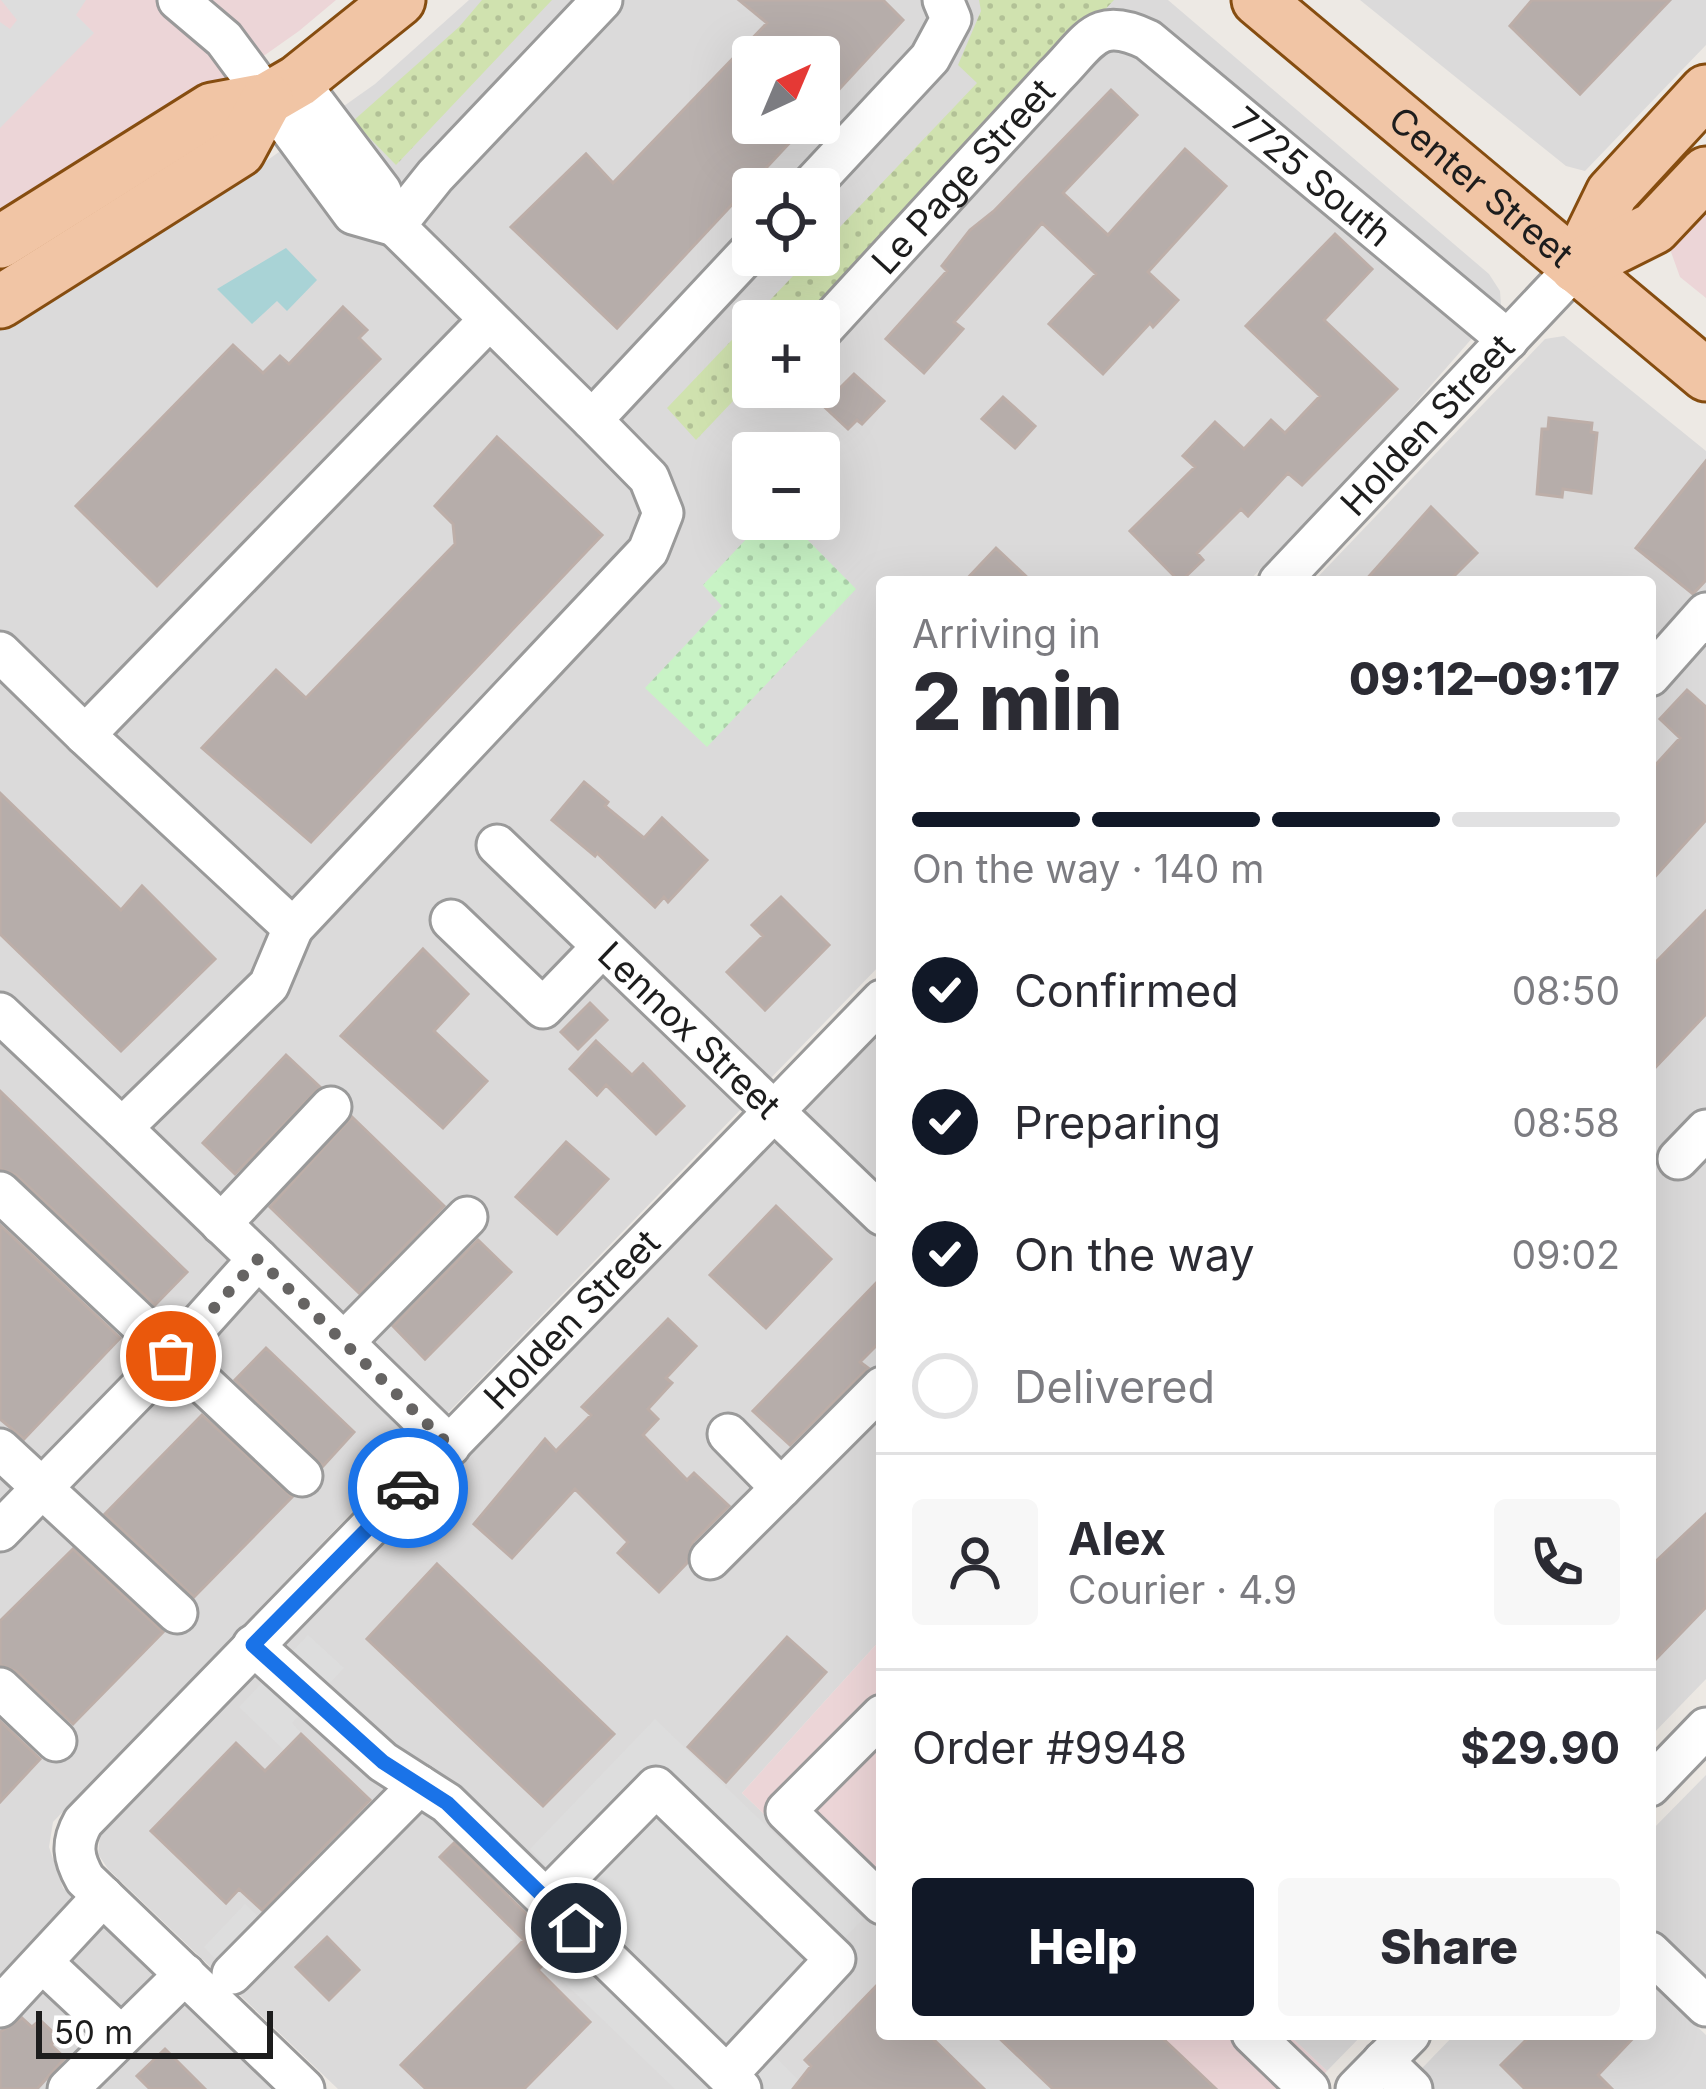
<!DOCTYPE html>
<meta charset="utf-8">
<style>
body{margin:0;font-family:Inter,sans-serif;background:#f7f7f7;color:#2b2b33;height:100vh;display:flex;flex-direction:column;font-size:45px;white-space:nowrap}
*{box-sizing:border-box;margin:0}
p{font-size:39px;color:#7c7c81}
.icon{flex:none;width:66px;height:66px;fill:none;stroke:currentColor;stroke-width:2;stroke-linecap:round;stroke-linejoin:round}
.map{position:relative;flex:1;overflow:hidden}
.panel{position:absolute;left:876px;top:576px;width:780px;height:1464px;display:flex;flex-direction:column;background:#fff;border-radius:12px;box-shadow:0 12px 48px #0002}
.panel>*{flex:none}
.needle{width:78px;rotate:44deg}
.controls{position:absolute;left:732px;top:36px;display:grid;gap:24px}
.controls a{display:grid;place-items:center;width:108px;height:108px;border-radius:12px;background:#fff;box-shadow:0 12px 48px #0002;font-size:60px}
.scale{position:absolute;left:36px;bottom:30px;width:237px;box-sizing:border-box;padding-left:12px;border:6px solid #1d1d1d;border-top:0;font-size:33px;line-height:42px;white-space:nowrap;color:#1d1d1d;-webkit-text-stroke:9px #fff;paint-order:stroke}
.pin{position:absolute;display:grid;place-items:center;width:102px;height:102px;color:#fff;margin:-51px;border:6px solid #fff;border-radius:50%;box-shadow:0 3px 12px #0007}
.courier{position:absolute;display:grid;place-items:center;width:120px;height:120px;margin:-60px;border:9px solid #1a73e8;border-radius:50%;background:#fff;color:#222;box-shadow:0 3px 15px #0007}
.summary em{font-style:normal;font-weight:800}
.summary div{display:flex;flex-direction:column-reverse}
.summary{display:flex;align-items:center;justify-content:space-between;height:204px;padding:0 36px}
h1{font-size:78px;font-weight:800;line-height:90px}
.bar{display:grid;grid-template-columns:repeat(4,1fr);gap:18px 12px;align-content:center;height:144px;padding:0 36px}
.bar i{height:15px;border-radius:9px;background:#e1e1e2}
.bar .current{background:#111827}
.bar p{grid-column:span 4}
.line{display:flex;align-items:center;gap:30px;padding:0 36px;border-top:3px solid #e1e1e2}
.line div{flex:1}
.round{display:grid;place-items:center;flex:none;width:126px;height:126px;border-radius:12px;background:#f7f7f7}
ol{padding:0 36px;list-style:none}
li{display:flex;align-items:center;gap:36px;height:132px}
li p{margin-inline-start:auto}
li .icon{padding:12px;border-radius:50%;background:#111827;color:#fff;stroke-width:4}
li:last-child{color:#7c7c81}
li i{width:66px;height:66px;border:6px solid #e1e1e2;border-radius:50%}
.button{display:flex;gap:24px;margin-top:auto;padding:24px 36px}
.button a{flex:1;height:138px;border-radius:12px;background:#111827;color:#fff;font-size:48px;font-weight:800;line-height:138px;text-align:center}
.button a+a{background:#f7f7f7;color:#2b2b33}
.map>svg:first-child{display:block}
.residential{fill:#dbdada;fill-rule:evenodd}
.commercial{fill:#ecd5d7}
.grass{fill:url(#grass-dots)}
.park{fill:url(#park-dots)}
.parking{fill:#ddd}
.water{fill:#a9d3d6}
.building{fill:#b6adaa;stroke:#bdaea8;stroke-width:3}
.lines{fill:none;stroke-linecap:round;stroke-linejoin:round}
.minor-casing{stroke:#9a9a9a;stroke-width:45}
.major-casing{stroke:#864d10;stroke-width:57}
.minor{stroke:#fff;stroke-width:39}
.major{stroke:#f1c5a5;stroke-width:51}
.done{stroke:#666463;stroke-width:12;stroke-dasharray:0 21.6}
.route{stroke:#1a73e8;stroke-width:15}
.labels{text-anchor:middle;stroke-width:9;stroke-linejoin:round;paint-order:stroke}
.street-label{font-size:36px;fill:#1d1d1d;stroke:#fff}
</style>
<div class="map">
<svg width="1706" height="2089" viewBox="0 0 1706 2089">
<defs>
<pattern id="grass-dots" width="8" height="8" patternUnits="userSpaceOnUse" patternTransform="scale(3)"><rect width="8" height="8" fill="#d0e2af"/><path d="M2 2h.1M6 6h.1" fill="none" stroke="#b2c196" stroke-width="1.8" stroke-linecap="round"/></pattern>
<pattern id="park-dots" width="8" height="8" patternUnits="userSpaceOnUse" patternTransform="scale(3)"><rect width="8" height="8" fill="#c8f3c5"/><path d="M2 2h.1M6 6h.1" fill="none" stroke="#abd0a9" stroke-width="1.8" stroke-linecap="round"/></pattern>
</defs>
<rect width="100%" height="100%" fill="#ede9e4"/>
<path class="residential" d="M469 0H1168L1489 274 1500 291 1501 305 1372 453 1248 582H882V963L53 1822 49 1847 63 1888 272 2089H0V330L255 169 375 84ZM753 57H819V123H753ZM753 189H819V255H753ZM753 321H819V387H753ZM753 453H819V519H753Z
M1360 0H1706V45L1585 171 1566 166Z
M1564 336 1706 451V1679L1650 1737V582H1313L1545 339Z
M882 1031V1638L742 1793 882 1927V2034H995L1052 2089H338L108 1869 98 1854 100 1836Z
M1706 1775V1981L1650 1928V1832Z
M1650 1981 1706 2035V2089H1402L1455 2034H1650Z
M1288 2034H1363L1327 2071Z"/>
<path class="commercial" d="M0 0H336L299 31 207 96 0 222Z
M1706 203V298L1680 277 1671 252 1675 236Z
M882 1638V1927L742 1793Z
M995 2034H1288L1327 2071 1309 2089H1052Z"/>
<path class="grass" d="M482 0H552L396 165 353 121 459 27Z
M979 0H1114L809 321H753V380L696 440 667 408 813 255H819V249L977 83 958 65 981 11Z"/>
<path class="park" d="M765 519H787L856 589 707 747 645 688 722 606 703 585Z"/>
<path class="parking" d="M1 0H86L76 15 94 33 0 128V22L10 29 17 20Z
M308 1635 344 1668 292 1723 301 1733 284 1750 239 1707Z
M655 1719 863 1919 752 2033 799 2081 792 2089H675L547 1966 568 1943 572 1890 530 1849Z
M245 1904 263 1921 221 1965 204 1947Z"/>
<path class="water" d="M286 248 317 280 287 311 277 301 252 324 217 289Z"/>
<path class="building" d="M739 0H883L903 20 819 111V57H753V123H808L617 328 511 227 586 154 613 183 767 23Z
M1532 0H1670L1580 94 1510 26Z
M1111 90 1137 115 1063 193 1108 235 1185 149 1226 186 1148 272 1178 300 1153 327 1150 323 1103 374 1049 324 1096 274 1042 223 954 322 963 329 924 373 886 339 947 271 942 266 970 230 994 211Z
M1335 234 1372 269 1324 320 1397 389 1302 485 1288 473 1248 516 1241 509 1197 553 1203 560 1180 582 1130 531 1195 467 1183 456 1215 422 1244 449 1271 420 1285 433 1320 396 1246 326Z
M343 307 367 330 359 338 380 359 157 586 76 506 233 345 263 373 280 356 289 364Z
M854 374 884 401 862 424 857 420 848 429 817 400 833 382 840 388Z
M1003 397 1035 426 1015 448 982 419Z
M1549 418 1592 423 1591 432 1597 433 1591 493 1563 489 1562 497 1537 494 1542 429H1548Z
M497 437 602 535 311 842 202 748 276 670 306 698 455 544 453 524 435 506Z
M1706 461V580L1693 594 1636 548Z
M1431 507 1477 553 1448 582H1364Z
M996 548 1032 582H964Z
M1687 690 1706 707V820L1650 882V771L1680 738 1660 719Z
M584 782 608 802 605 806 644 838 662 818 707 860 668 902 664 897 655 907 597 853 595 856 552 820Z
M0 793 121 910 142 886 215 959 121 1051 0 934Z
M781 897 829 945 765 1010 727 972 763 936 752 925Z
M1706 911V1014L1650 1073V968Z
M423 949 468 994 434 1031 487 1081 443 1128 341 1036Z
M590 1003 607 1020 578 1049 561 1032Z
M596 1041 632 1075 643 1064 684 1106 656 1134 606 1085 597 1095 570 1069Z
M286 1055 320 1087 235 1174 203 1143Z
M0 1091 187 1272 155 1305 16 1175 0 1169Z
M352 1117 444 1206 359 1293 270 1207Z
M566 1142 608 1179 557 1234 516 1197Z
M776 1206 831 1259 766 1328 710 1275Z
M0 1225 120 1338 24 1439 0 1419Z
M478 1240 511 1272 425 1359 393 1326Z
M882 1277V1340L860 1362 868 1368 790 1445 753 1411Z
M668 1319 696 1346 666 1378 672 1383 648 1409 658 1419 643 1435 687 1480 694 1473 729 1506 693 1542 687 1563 659 1592 618 1553 628 1542 575 1489 512 1558 474 1524 545 1439 556 1451 591 1415 582 1407Z
M266 1348 354 1432 323 1466 235 1380Z
M202 1415 292 1497 194 1597 105 1514Z
M1706 1514V1607L1650 1665V1567Z
M73 1549 163 1632 73 1724 16 1671 0 1665V1621Z
M437 1564 614 1734 543 1806 367 1639Z
M787 1637 826 1672 726 1782 688 1747Z
M0 1721 40 1759 0 1802Z
M301 1734 370 1800 262 1910 239 1889 226 1903 151 1831 236 1743 265 1771Z
M454 1843 560 1947 538 1970 590 2022 524 2089H426L401 2065 524 1940 440 1857Z
M327 1937 359 1970 329 2000 296 1967Z
M882 1980V2034H928L984 2089H793L811 2066 805 2060Z
M22 2018 32 2027 40 2020 58 2037 51 2045 65 2058 37 2089H0V2032Z
M995 2034H1158L1216 2089H1053Z
M1532 2034H1637L1598 2075 1612 2089H1525L1501 2065Z
M165 2049 205 2089H150L137 2076Z"/>
<g class="lines">
<g class="minor-casing">
<g id="minor">
<path d="M178 0 224 39 353 214 395 226"/>
<path d="M298 81 381 191 395 226 592 420"/>
<path d="M808 189 930 58 951 19 943 0"/>
<path d="M395 226 435 176 602 0"/>
<path id="s1" d="M819 333 1055 76C1090 41 1096 15 1148 40L1508 340"/>
<path id="s2" d="M1279 582 1576 267"/>
<path d="M0 652 85 735 488 321"/>
<path d="M1650 676 1706 613"/>
<path d="M85 735 293 928 648 551 663 513 649 478 592 420 753 248"/>
<path id="s3" d="M497 845 882 1215"/>
<path d="M451 920 543 1008 602 947"/>
<path d="M0 1013 122 1128 269 985 293 928"/>
<path d="M1678 1159 1706 1130"/>
<path d="M0 1192 302 1476"/>
<path d="M221 1224 331 1107"/>
<path d="M258 1259 450 1446"/>
<path d="M344 1342 467 1217"/>
<path d="M728 1434 781 1488"/>
<path d="M0 1449 177 1613"/>
<path d="M0 1531 171 1356 258 1259 122 1128"/>
<path d="M710 1559 882 1387"/>
<path d="M253 1645 383 1762 447 1803 741 2089"/>
<path d="M0 1688 56 1741"/>
<path d="M882 1715 786 1811 882 1904"/>
<path d="M1650 1786 1706 1728"/>
<path d="M546 1899 656 1787 835 1959 727 2075"/>
<path d="M1650 1952 1706 2006"/>
<path d="M43 1963 121 2036"/>
<path d="M232 1974 419 1785"/>
<path d="M0 2007 103 1896"/>
<path d="M1252 2034 1309 2089"/>
<path d="M1383 2061 1412 2089"/>
<path d="M68 2089 185 1974"/>
<path id="s4" d="M304 2089 85 1879C73 1858 71 1843 83 1822L882 1000"/>
<path d="M1356 2089 1410 2034"/>
</g>
</g>
<g class="major-casing">
<g id="major">
<path id="s5" d="M1258 0 1706 375"/>
<path d="M0 242 212 109 267 99 298 81 399 0"/>
<path d="M1576 267 1612 193 1706 91"/>
<path d="M1576 267 1654 228 1706 173"/>
<path d="M0 302 239 151 267 99"/>
</g>
</g>
<use href="#minor" class="minor"/>
<use href="#major" class="major"/>
</g>
<g class="lines">
<path class="done" d="M171 1356 258 1259 450 1446 408 1488"/>
<path class="route" d="M408 1488 253 1645 383 1762 447 1803 576 1928"/>
</g>
<g class="labels">
<g class="street-label">
<text dy="13" stroke="none"><textPath href="#s1" startOffset="213">Le Page Street</textPath></text>
<text dy="13" stroke="none"><textPath href="#s1" startOffset="675">7725 South</textPath></text>
<text dy="13" stroke="none"><textPath href="#s5" startOffset="291">Center Street</textPath></text>
<text dy="13" stroke="none"><textPath href="#s2" startOffset="216">Holden Street</textPath></text>
<text dy="13" stroke="none"><textPath href="#s3" startOffset="267">Lennox Street</textPath></text>
<text dy="13" stroke="none"><textPath href="#s4" startOffset="1065">Holden Street</textPath></text>
</g>
</g>
</svg>
<div class="controls">
<a><svg class="needle" viewBox="-14 -14 28 28"><path d="M0-13l5 13h-10z" fill="#e53935"/><path d="M0 13l5-13h-10z" fill="#7c7c81"/></svg></a>
<a><svg class="icon" aria-label="locate" viewBox="0 0 24 24"><circle cx="12" cy="12" r="6"/><path d="M12 2v4M12 18v4M2 12h4M18 12h4"/></svg></a>
<a>+</a>
<a>−</a>
</div>
<div class="scale">50 m</div>
<div class="pin" style="left:171px;top:1356px;background:#ea580c"><svg class="icon" aria-label="bag" viewBox="0 0 24 24"><path d="M5 8h14l-1 12H6zM9 8a3 3 0 0 1 6 0"/></svg></div>
<div class="pin" style="left:576px;top:1928px;background:#1f2937"><svg class="icon" aria-label="home" viewBox="0 0 24 24"><path d="M3 11l9-7 9 7M6 9v11h12V9"/></svg></div>
<div class="courier" style="left:408px;top:1488px"><svg class="icon" aria-label="car" viewBox="0 0 24 24"><path d="M5 17H2v-5l4-1 3-4h7l3 4 3 1v5h-3M9 17h6M6 11h13"/><circle cx="7" cy="17" r="2"/><circle cx="17" cy="17" r="2"/></svg></div>
<section class="panel">
<div class="summary"><div><h1>2 min</h1><p>Arriving in</p></div><em>09:12–09:17</em></div>
<div class="bar"><i class="current"></i><i class="current"></i><i class="current"></i><i></i><p>On the way · 140 m</p></div>
<ol>
<li><svg class="icon" aria-label="check" viewBox="0 0 24 24"><path d="M5 12l5 5 9-10"/></svg>Confirmed<p>08:50</p></li>
<li><svg class="icon" aria-label="check" viewBox="0 0 24 24"><path d="M5 12l5 5 9-10"/></svg>Preparing<p>08:58</p></li>
<li><svg class="icon" aria-label="check" viewBox="0 0 24 24"><path d="M5 12l5 5 9-10"/></svg>On the way<p>09:02</p></li>
<li><i></i>Delivered</li>
</ol>
<div class="line" style="height:216px"><a class="round"><svg class="icon" aria-label="person" viewBox="0 0 24 24"><circle cx="12" cy="8" r="4"/><path d="M4 21q1-7 8-7t8 7"/></svg></a><div><b>Alex</b><p>Courier · 4.9</p></div><a class="round"><svg class="icon" aria-label="phone" viewBox="0 0 24 24"><path d="M5 4h4l2 5-3 2q2 4 5 5l2-3 5 2v4C11 20 4 13 5 4z"/></svg></a></div>
<div class="line" style="height:156px"><div>Order #9948</div><b>$29.90</b></div>
<div class="button"><a>Help</a><a>Share</a></div>
</section>
</div>
